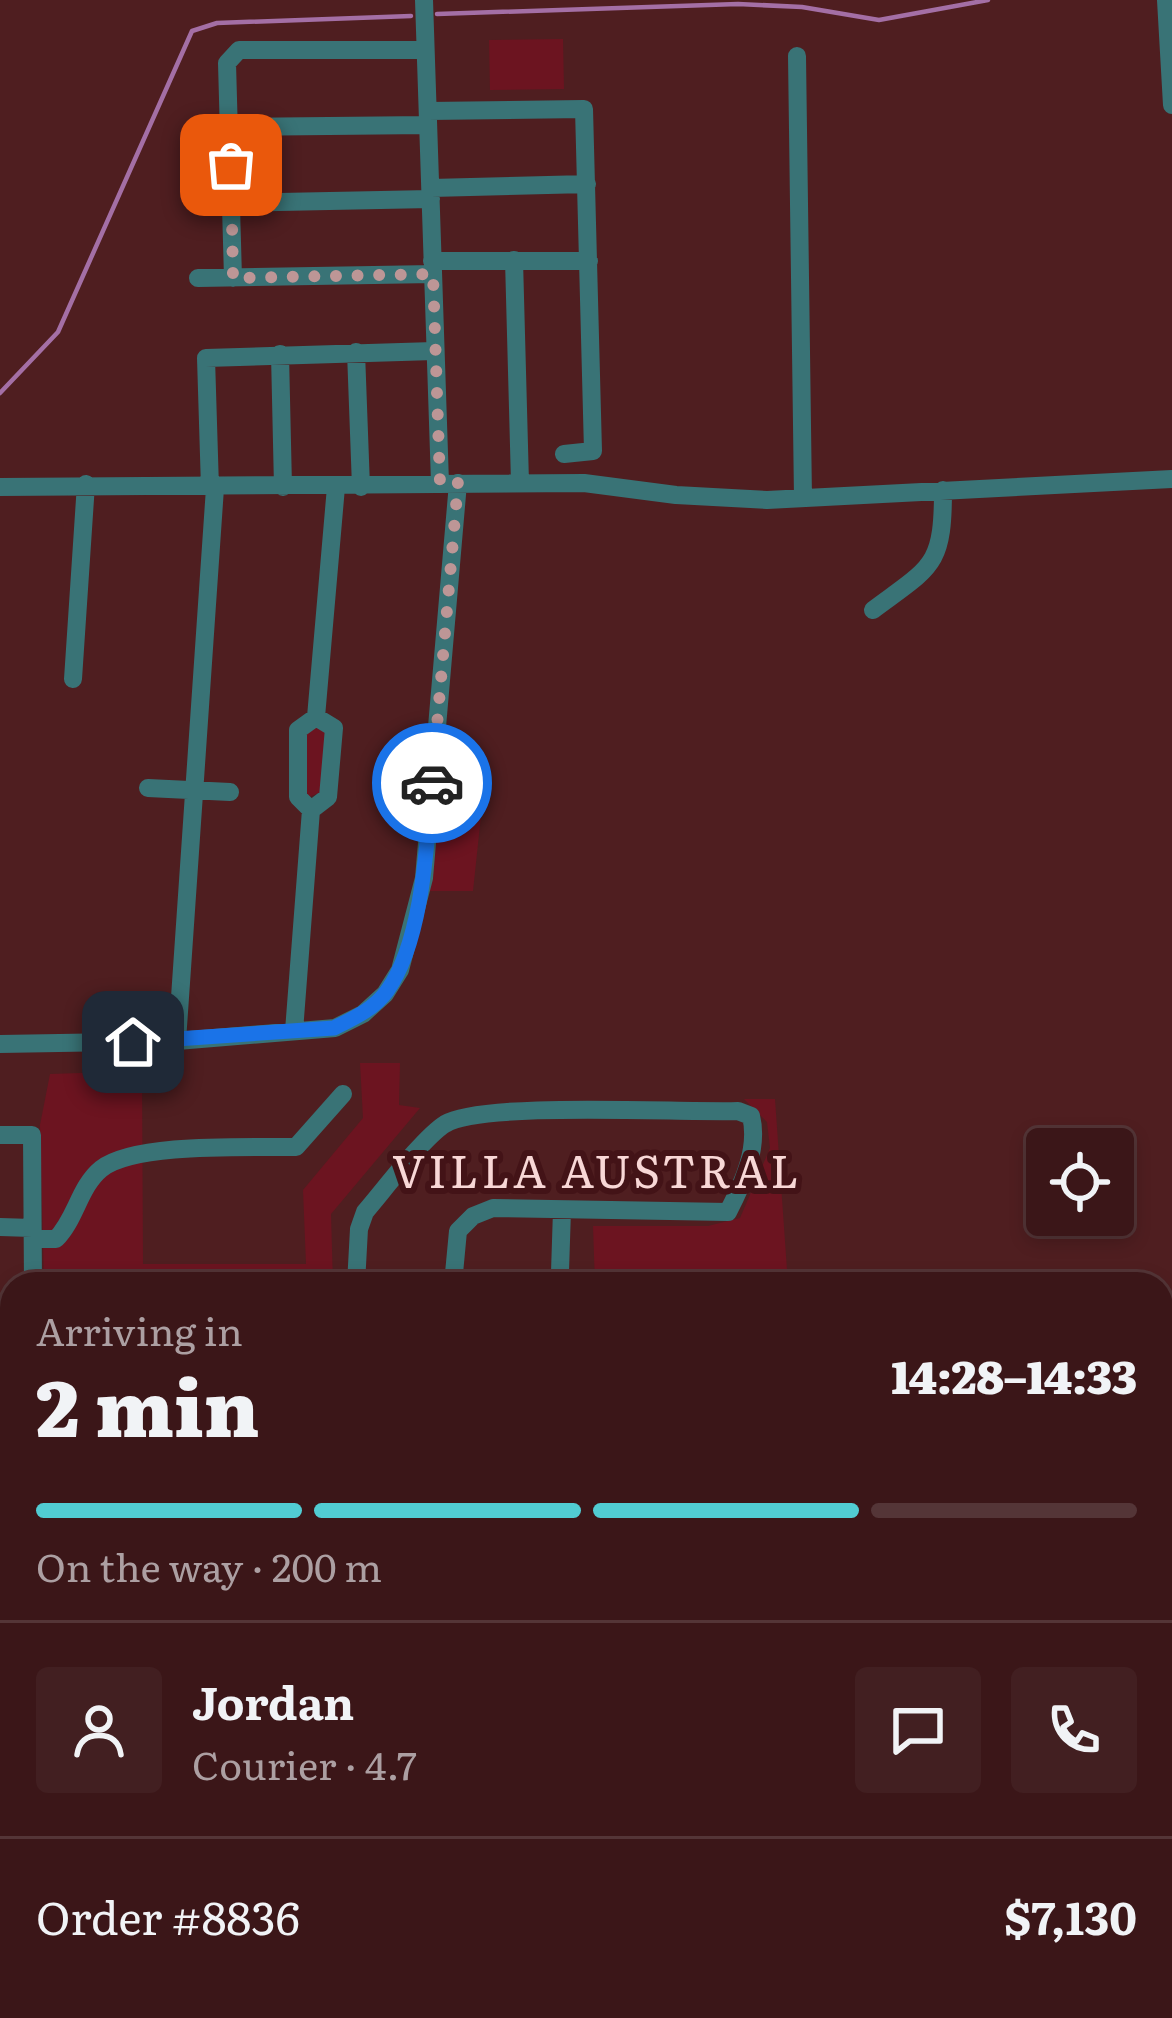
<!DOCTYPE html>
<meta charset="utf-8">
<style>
body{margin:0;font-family:Literata,serif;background:#421f21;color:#f1f3f6;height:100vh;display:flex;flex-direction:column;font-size:45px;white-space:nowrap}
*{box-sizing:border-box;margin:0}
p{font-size:39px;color:#ac9fa2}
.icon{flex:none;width:66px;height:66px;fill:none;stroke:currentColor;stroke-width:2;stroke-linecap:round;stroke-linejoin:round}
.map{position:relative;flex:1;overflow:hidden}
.side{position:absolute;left:0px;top:1272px;width:1173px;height:747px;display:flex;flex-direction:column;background:#3b1618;border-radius:36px 36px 0 0;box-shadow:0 6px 18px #0003,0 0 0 3px #543537}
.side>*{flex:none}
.controls{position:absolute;left:1026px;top:1128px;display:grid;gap:24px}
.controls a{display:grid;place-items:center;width:108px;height:108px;border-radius:12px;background:#3b1618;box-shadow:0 6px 18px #0003,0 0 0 3px #543537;font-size:60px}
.pin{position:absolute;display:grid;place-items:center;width:102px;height:102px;color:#fff;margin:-51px;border-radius:24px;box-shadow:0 6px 18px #0006}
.courier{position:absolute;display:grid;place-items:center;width:120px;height:120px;margin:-60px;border:9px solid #1a73e8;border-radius:50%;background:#fff;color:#222;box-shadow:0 3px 15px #0007}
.headline em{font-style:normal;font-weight:800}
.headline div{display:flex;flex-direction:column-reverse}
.headline{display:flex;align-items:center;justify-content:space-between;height:204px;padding:0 36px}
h1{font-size:78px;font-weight:800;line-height:90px}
.bar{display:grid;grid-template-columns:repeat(4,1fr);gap:18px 12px;align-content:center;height:144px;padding:0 36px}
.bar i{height:15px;border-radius:9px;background:#543537}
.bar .active{background:#51ccd2}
.bar p{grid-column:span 4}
.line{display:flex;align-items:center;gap:30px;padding:0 36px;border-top:3px solid #543537}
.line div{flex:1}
.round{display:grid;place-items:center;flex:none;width:126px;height:126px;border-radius:12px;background:#421f21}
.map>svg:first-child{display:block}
.park{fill:#6c1420}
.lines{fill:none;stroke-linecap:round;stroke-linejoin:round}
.stream{stroke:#a46fa5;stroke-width:4.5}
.minor{stroke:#397376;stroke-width:18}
.done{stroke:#bd9696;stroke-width:12;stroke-dasharray:0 21.6}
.route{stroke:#1a73e8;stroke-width:15}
.labels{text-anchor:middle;stroke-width:12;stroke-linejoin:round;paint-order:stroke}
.neighbourhood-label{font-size:45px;letter-spacing:3px;fill:#f8d7d6;stroke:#431317}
</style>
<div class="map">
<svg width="1172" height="2018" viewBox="0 0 1172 2018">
<rect width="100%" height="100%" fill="#4f1e20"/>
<path class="park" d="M563 39 564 89 490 90 489 40Z
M321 726 329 734 327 790 306 798 304 733 308 728Z
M435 761 486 769 473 891H427Z
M360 1063H400L399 1105 420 1108 331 1214 333 1284H44L40 1125 50 1074 142 1071 143 1264H306L303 1190 363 1118Z
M744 1099H775L788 1284H595L593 1226H708L740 1218 770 1148 767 1122Z"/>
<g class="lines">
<path class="stream" d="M437 14 738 4 802 7 879 20 988 0
M0 393 58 332 192 31 217 23 411 16"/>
<path class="minor" d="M424 0 440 483
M1166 0 1172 105
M797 56 803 498
M428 111 584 109 593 451 564 454
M231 127 428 125
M431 188 587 184
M230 203 431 199
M514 260 520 483
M432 261H589
M198 278 433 274
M233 278 227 63 239 50H425
M356 352 361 487
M280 354 283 487
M0 487 584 483 676 495 767 500 1172 479
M210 488 206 358 434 351
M873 610C932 566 943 567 943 490
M73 679 86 484
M316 717 336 487
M148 788 230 792
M294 1031 311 810 298 797V730L316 717 334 728 328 797 311 810
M177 1041 215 488
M0 1044 177 1041 335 1028 363 1014 385 994 400 970 424 878 458 483
M0 1135H32L33 1284
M0 1227 32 1228
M33 1239H56C76 1219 79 1187 101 1169 135 1142 250 1148 296 1147L343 1094
M560 1272 562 1210
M356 1284 359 1229 365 1212C384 1190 423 1138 445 1124 483 1101 682 1113 738 1111L751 1116C759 1148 743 1183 728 1212L493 1208 473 1216 458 1231 453 1284
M0 1330H12
M0 1471 12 1472
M0 1571H12
M0 1668H12
M1161 1720 1172 1721
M0 1769H12
M1161 1843 1172 1844
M0 1867 12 1866
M1161 1963 1172 1965
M78 2007V2018
M168 2007V2018
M258 2007V2018
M348 2007V2018
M452 2007V2018
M817 2007V2018
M545 2018V2007
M636 2018V2007
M727 2018V2007
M906 2018V2007
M1086 2018V2007"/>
</g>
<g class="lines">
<path class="done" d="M231 165 233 278 433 274 440 483H458L432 783"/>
<path class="route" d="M133 1042 334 1028C354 1018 374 1009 387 991 423 941 427 842 432 783"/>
</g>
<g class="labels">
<g class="neighbourhood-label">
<text x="597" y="1188">VILLA AUSTRAL</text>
</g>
</g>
</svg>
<div class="controls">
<a><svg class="icon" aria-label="locate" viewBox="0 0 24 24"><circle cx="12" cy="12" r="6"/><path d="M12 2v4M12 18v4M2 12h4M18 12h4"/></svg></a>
</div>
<div class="pin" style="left:231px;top:165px;background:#ea580c"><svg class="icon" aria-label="bag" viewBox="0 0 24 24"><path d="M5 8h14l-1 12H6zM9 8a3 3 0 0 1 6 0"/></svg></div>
<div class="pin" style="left:133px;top:1042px;background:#1f2937"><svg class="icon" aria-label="home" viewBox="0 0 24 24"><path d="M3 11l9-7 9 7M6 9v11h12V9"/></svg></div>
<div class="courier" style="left:432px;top:783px"><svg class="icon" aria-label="car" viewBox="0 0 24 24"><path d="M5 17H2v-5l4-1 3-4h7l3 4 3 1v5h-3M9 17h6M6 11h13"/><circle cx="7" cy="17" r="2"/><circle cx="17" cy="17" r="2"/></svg></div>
<section class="side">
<div class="headline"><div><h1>2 min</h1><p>Arriving in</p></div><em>14:28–14:33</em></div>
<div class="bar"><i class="active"></i><i class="active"></i><i class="active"></i><i></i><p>On the way · 200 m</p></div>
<div class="line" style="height:216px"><a class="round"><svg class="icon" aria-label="person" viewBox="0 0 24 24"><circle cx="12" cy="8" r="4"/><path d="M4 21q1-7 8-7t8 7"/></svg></a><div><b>Jordan</b><p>Courier · 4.7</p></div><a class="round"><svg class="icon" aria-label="chat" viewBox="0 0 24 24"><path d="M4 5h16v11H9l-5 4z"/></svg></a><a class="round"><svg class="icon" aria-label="phone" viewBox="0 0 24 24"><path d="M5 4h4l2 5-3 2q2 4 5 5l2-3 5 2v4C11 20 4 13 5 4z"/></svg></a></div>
<div class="line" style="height:156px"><div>Order #8836</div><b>$7,130</b></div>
</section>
</div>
